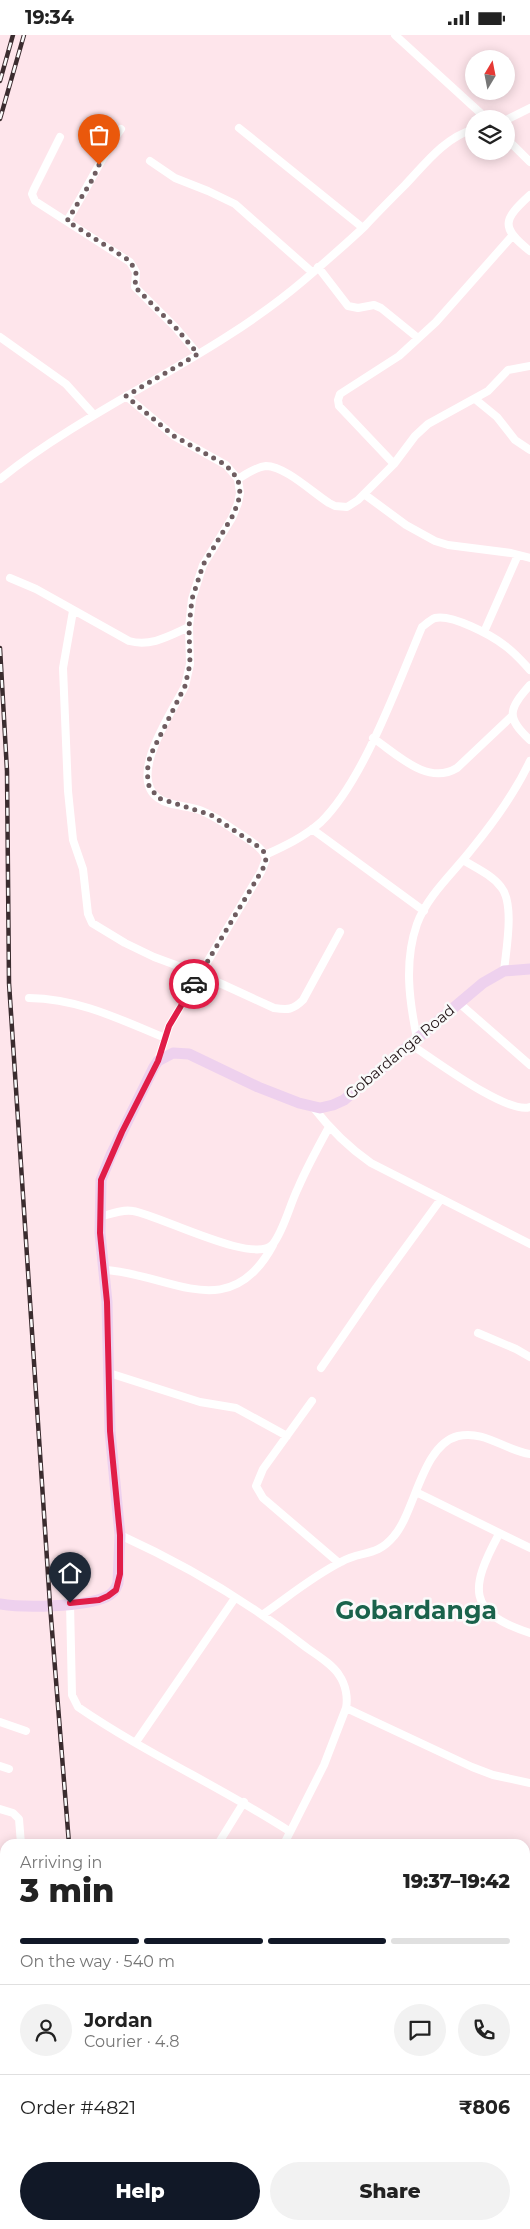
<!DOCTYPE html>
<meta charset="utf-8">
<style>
body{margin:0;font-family:Montserrat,sans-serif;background:#f2f2f2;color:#222;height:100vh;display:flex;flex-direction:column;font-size:19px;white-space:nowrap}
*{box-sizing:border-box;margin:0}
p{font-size:16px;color:#767676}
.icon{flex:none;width:28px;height:28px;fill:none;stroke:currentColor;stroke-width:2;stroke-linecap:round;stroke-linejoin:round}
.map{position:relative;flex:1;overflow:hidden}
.drawer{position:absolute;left:0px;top:1804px;width:530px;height:391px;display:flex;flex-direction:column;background:#fff;border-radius:15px 15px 0 0;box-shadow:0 2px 12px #0003}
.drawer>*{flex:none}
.needle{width:32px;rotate:10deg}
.controls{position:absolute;left:465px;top:15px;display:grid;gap:10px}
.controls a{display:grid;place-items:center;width:50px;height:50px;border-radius:50%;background:#fff;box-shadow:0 2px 12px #0003;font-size:25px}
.pin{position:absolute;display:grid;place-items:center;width:42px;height:42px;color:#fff;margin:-51px -21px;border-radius:50% 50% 50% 0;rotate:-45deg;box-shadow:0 0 5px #0007}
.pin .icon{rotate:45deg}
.courier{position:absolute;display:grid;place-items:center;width:50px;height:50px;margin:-25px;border:4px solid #e11d48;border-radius:50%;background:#fff;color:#222;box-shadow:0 1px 6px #0007}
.head em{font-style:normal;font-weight:800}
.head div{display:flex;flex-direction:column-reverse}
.head{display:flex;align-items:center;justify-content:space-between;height:85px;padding:0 20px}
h1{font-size:32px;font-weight:800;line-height:38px}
.bar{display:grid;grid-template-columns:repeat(4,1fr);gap:8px 5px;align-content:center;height:60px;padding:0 20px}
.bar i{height:6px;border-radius:4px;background:#e0e0e0}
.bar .active{background:#111827}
.bar p{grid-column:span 4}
.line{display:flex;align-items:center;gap:12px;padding:0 20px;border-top:1px solid #e0e0e0}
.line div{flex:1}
.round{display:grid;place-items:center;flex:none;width:52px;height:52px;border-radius:26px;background:#f2f2f2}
.cta{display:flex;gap:10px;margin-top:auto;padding:10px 20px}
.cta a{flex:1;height:58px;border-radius:30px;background:#111827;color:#fff;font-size:20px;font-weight:800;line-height:58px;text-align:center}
.cta a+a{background:#f2f2f2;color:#222}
.status{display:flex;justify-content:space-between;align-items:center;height:35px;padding:0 25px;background:#fff;direction:ltr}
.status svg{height:14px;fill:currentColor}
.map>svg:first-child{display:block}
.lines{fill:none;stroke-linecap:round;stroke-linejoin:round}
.minor{stroke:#fff;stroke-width:8}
.secondary{stroke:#eed1ee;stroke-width:11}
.rail-casing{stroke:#3b2c2f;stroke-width:4.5}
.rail{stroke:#fafafa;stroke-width:2.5;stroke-dasharray:8;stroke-linecap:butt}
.done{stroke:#6f5d61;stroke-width:5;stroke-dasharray:0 9}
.route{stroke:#e11d48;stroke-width:6}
.labels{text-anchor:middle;stroke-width:5;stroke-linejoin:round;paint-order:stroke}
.street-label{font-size:15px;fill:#221417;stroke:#fafafa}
.town-label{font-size:25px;font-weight:bold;fill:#1a624b;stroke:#fafafa}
</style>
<div class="status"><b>19:34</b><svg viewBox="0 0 49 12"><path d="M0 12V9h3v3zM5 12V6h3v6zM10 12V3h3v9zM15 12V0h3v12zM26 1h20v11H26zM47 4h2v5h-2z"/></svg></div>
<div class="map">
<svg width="530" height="2194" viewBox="0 0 530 2194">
<rect width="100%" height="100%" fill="#fee5eb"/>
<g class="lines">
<path class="minor" d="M395 0 487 84
M506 85 530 73
M239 93 363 193
M60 102 34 154 32 159 35 166 130 227 136 237 135 252 176 293 198 319
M506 103 530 127
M150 126 175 143 208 156 235 169 312 237
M530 160C504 184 499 192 530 216
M67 186C86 156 101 123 121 94
M318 232 348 271 358 273 374 270 381 273 418 303
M0 302 66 349 94 380
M126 361 174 401 226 430 238 444 240 458 238 468 232 483 203 530 192 564 189 592 190 629 185 651C173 676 127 741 158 763 170 772 189 770 202 776 217 782 229 792 242 800 250 806 264 813 266 824L261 837 169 991 158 1026
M475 364 497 382 515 405 530 415
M394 429 339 371 338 365 340 359 399 321 436 287 513 200
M0 444C94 369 210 325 303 246 324 228 345 210 365 191 378 177 391 164 405 150 425 129 444 103 474 94
M238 444C246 439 256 432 266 431 285 431 313 458 329 468L335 471 347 472 358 465 394 429 415 401 428 389 488 356 508 335 530 331
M364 459 406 490 435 506 448 510 511 518 530 523
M10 543 36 554 129 606C151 612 169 601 189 592
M73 576 63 633 68 756 73 805 83 834 88 879 92 888 125 908 154 922 200 939 274 973C288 975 293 975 303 965L340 897
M484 597 518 520
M530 650C509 674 505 682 530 705
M373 703C397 719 427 751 457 733L511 682
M312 794 424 876
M265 820C285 811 304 802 321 787 364 745 398 648 422 592 426 589 430 585 435 583 452 579 491 600 504 610 514 617 522 626 530 635
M463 825C476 833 492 840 501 852 515 869 506 915 504 936
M29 963C80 964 119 984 165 1003
M459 968 530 1030
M417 1003C409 965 404 926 417 889 427 861 453 838 471 815 494 787 515 758 530 726
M410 1009C432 1023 507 1080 530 1072
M313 1072C330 1094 348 1112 371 1128L530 1209
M100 1182C111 1179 122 1174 133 1176 159 1180 255 1231 273 1209 284 1195 290 1169 298 1153 307 1132 318 1112 329 1092
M104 1235C169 1238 229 1292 273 1210
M478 1298 516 1314 530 1322
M321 1333 376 1253 441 1164
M109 1338 200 1367 236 1373 287 1401
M312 1366 263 1434 256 1451 263 1463 339 1528
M416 1457 530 1513
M499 1499C470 1553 466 1577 530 1598
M120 1500C186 1530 250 1568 307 1613 318 1621 332 1629 339 1640 346 1650 348 1663 346 1673L324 1730 284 1809
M70 1568 72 1660 78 1672C145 1718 221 1752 289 1796
M262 1580C288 1562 313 1541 341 1527 361 1515 376 1523 394 1501 415 1477 422 1410 458 1401 485 1395 504 1415 530 1419
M346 1673 472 1732 493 1740 530 1748
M0 1687 26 1696
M136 1707 235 1563
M0 1731 9 1734
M0 1774 13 1778 19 1784 21 1809
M218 1809 244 1767
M0 1836 5 1834
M0 1887 5 1890
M525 1936 529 1923
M525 2004 530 2005
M0 2074H5
M525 2102 530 2089
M525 2149 530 2151
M0 2167 5 2168
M110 2190V2194
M423 2194 425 2190
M492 2194 494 2190"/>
<path class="secondary" d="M0 1569C24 1573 84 1572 106 1562 113 1559 116 1554 118 1548L120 1500 110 1396 107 1267 100 1198 101 1145 111 1120 154 1032 158 1026 173 1018 189 1019 258 1052 299 1068 320 1073 333 1070 344 1065 483 948 504 936 530 934"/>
<g class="rail-casing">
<path id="rail" d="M0 46 13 0
M0 84 24 0
M0 613 7 736 9 948 50 1570 69 1809
M75 2194 76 2190"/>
</g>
<use href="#rail" class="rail"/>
</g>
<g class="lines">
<path class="done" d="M99 130 92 145 67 186 130 226 136 237 135 252 176 293 198 319 126 361 174 401 226 430 238 444 240 458 238 468 232 482 203 530 192 564 189 592 190 629 185 651 150 721 147 737 149 751 158 763 211 780 262 814C268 823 266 828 261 837L194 949"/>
<path class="route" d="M70 1568 99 1565 108 1561 116 1555 120 1539V1500L110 1396 107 1267 100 1198 101 1145 122 1097 158 1026 169 991 194 949"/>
</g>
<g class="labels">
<g class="street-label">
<text transform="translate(400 1017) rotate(-40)" y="5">Gobardanga Road</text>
</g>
<g class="town-label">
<text x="416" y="1584">Gobardanga</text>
</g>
</g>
</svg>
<div class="controls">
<a><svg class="needle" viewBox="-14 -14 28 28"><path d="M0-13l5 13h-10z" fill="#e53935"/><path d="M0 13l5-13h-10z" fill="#767676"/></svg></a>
<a><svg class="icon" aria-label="layers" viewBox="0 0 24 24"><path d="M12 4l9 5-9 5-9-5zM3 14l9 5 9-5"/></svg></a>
</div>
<div class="pin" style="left:99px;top:130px;background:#ea580c"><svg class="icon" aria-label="bag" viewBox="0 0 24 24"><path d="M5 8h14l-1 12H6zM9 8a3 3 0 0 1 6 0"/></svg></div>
<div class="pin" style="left:70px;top:1568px;background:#1f2937"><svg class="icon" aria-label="home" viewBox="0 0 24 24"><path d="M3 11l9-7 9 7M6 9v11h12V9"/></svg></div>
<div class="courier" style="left:194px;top:949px"><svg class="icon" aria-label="car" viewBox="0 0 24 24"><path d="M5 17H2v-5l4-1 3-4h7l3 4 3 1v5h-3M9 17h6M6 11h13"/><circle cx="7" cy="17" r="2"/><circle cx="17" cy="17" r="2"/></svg></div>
<section class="drawer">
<div class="head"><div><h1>3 min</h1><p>Arriving in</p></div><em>19:37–19:42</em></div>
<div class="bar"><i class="active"></i><i class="active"></i><i class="active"></i><i></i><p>On the way · 540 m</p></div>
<div class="line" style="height:90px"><a class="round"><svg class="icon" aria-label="person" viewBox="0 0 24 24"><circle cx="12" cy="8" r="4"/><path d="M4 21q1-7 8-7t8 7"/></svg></a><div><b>Jordan</b><p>Courier · 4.8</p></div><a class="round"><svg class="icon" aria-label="chat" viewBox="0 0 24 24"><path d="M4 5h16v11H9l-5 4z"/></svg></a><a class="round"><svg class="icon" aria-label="phone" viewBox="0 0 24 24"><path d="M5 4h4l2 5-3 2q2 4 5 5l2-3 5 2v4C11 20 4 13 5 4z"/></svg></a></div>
<div class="line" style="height:65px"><div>Order #4821</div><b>₹806</b></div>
<div class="cta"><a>Help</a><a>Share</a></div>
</section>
</div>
